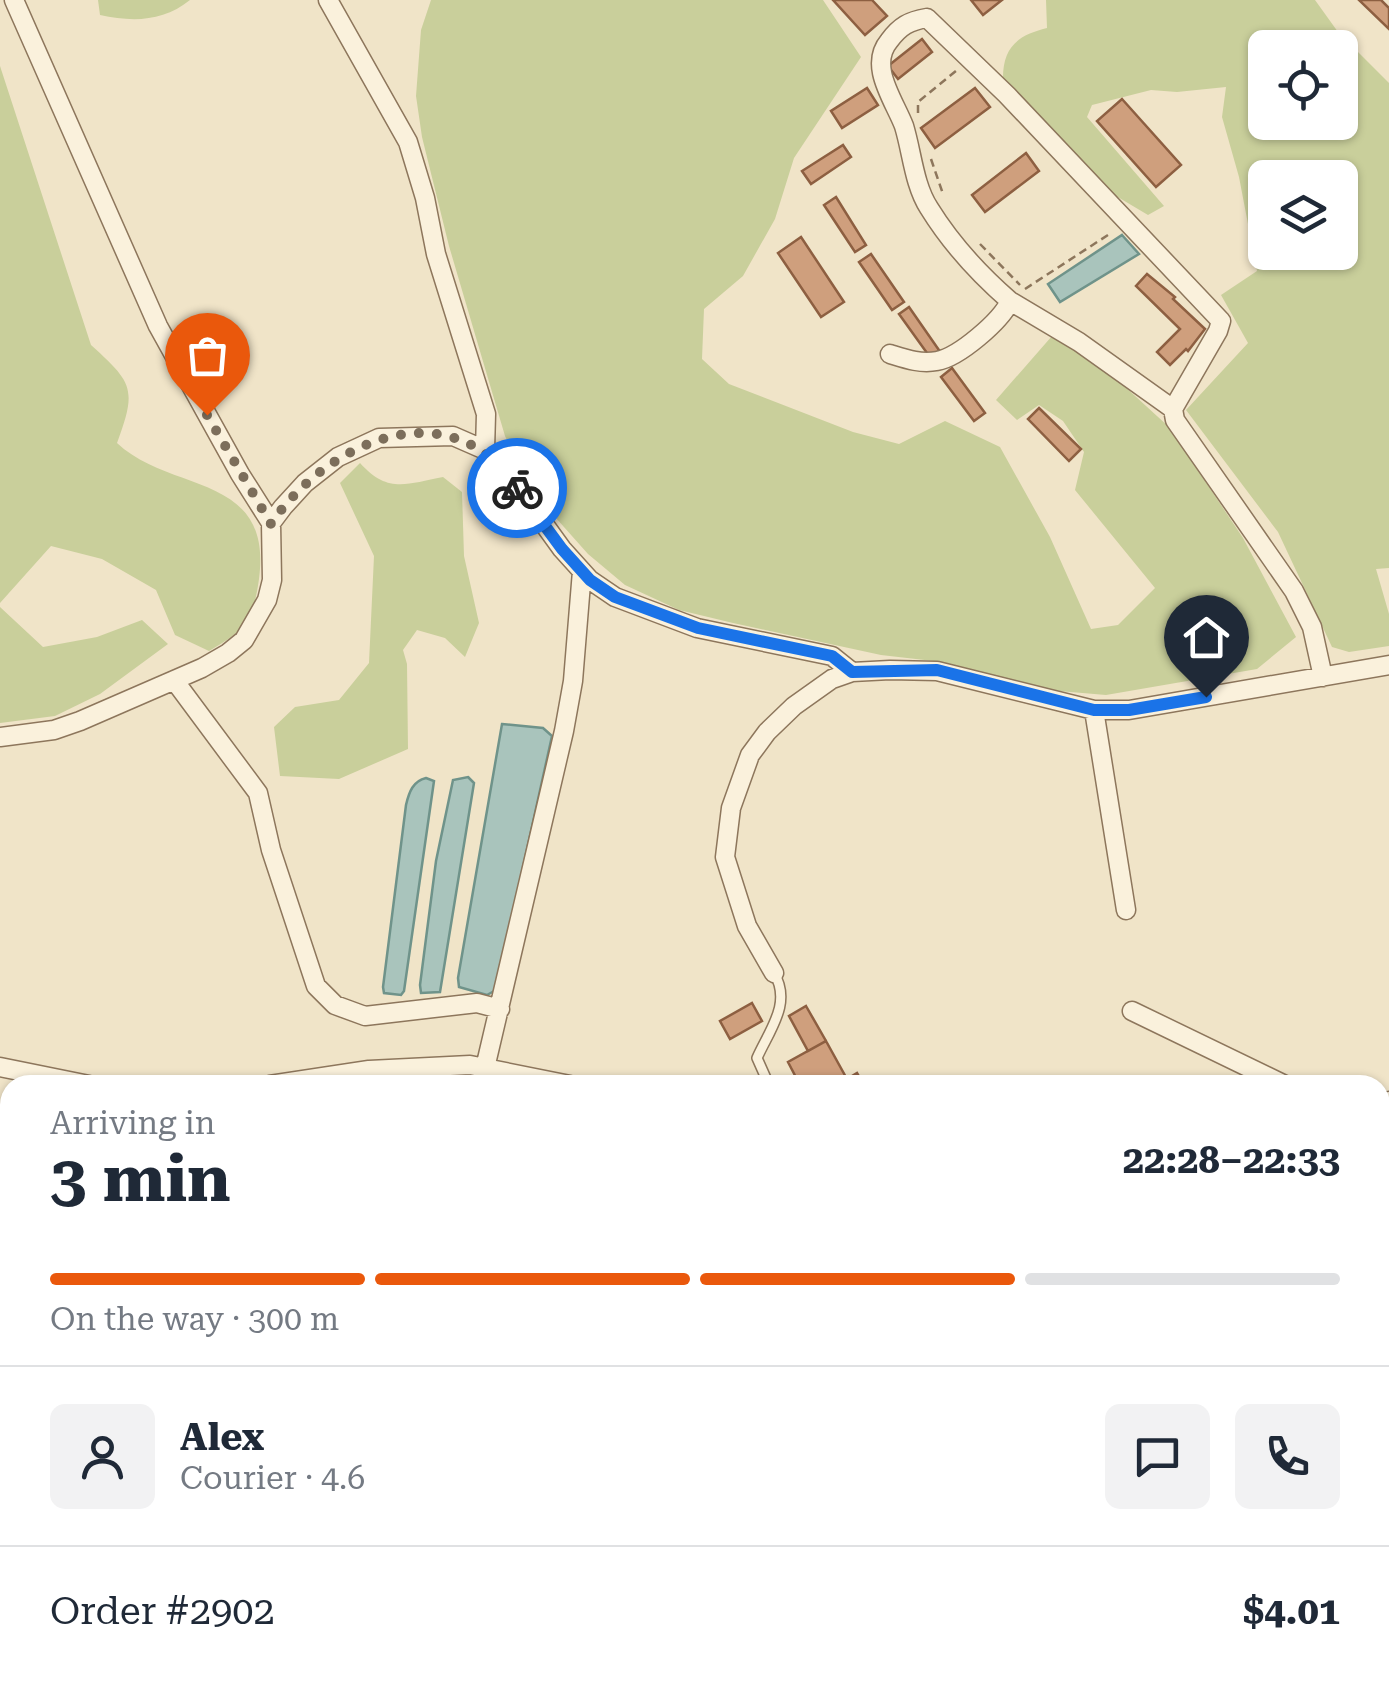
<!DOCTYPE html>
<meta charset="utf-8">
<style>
body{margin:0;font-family:"Roboto Serif",serif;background:#f2f2f3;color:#1f2937;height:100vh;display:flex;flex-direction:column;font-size:38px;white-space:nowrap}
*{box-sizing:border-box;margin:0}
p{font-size:32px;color:#747a83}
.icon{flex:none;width:55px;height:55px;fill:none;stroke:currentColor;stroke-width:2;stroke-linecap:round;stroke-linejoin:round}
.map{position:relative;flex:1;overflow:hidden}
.panel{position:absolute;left:0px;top:1075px;width:1390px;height:620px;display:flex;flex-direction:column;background:#fff;border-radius:30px 30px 0 0;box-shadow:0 2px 8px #0004}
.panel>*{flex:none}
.fabs{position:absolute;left:1248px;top:30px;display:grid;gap:20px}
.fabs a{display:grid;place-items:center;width:110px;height:110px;border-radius:15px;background:#fff;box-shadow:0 2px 8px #0004;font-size:50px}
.pin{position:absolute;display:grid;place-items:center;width:85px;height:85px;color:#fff;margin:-102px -42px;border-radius:50% 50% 50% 0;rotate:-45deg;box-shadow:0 0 10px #0007}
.pin .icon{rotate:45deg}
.courier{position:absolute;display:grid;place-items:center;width:100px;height:100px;margin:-50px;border:8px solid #1a73e8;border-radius:50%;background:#fff;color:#222;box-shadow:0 2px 12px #0007}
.headline em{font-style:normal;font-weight:700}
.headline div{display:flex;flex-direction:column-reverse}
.headline{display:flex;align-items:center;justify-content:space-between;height:170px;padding:0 50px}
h1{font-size:65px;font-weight:700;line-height:75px}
.bar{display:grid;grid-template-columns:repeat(4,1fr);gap:15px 10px;align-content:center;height:120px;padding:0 50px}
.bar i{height:12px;border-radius:8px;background:#e0e1e3}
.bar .current{background:#ea580c}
.bar p{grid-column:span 4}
.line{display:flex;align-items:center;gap:25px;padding:0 50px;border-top:2px solid #e0e1e3}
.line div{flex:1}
.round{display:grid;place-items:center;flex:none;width:105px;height:105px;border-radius:15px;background:#f2f2f3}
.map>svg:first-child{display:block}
.green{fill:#c9cf9b;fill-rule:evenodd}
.water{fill:#a9c4bc;stroke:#6f938a;stroke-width:2.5}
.building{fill:#cf9f7d;stroke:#8d5f41;stroke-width:2.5}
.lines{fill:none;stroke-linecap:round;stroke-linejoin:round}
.lane-casing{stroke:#8d765c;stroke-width:12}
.street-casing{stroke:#8d765c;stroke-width:21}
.path{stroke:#8d765c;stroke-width:2.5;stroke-dasharray:8 5;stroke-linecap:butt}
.lane{stroke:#faf1dc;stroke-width:9}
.street{stroke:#faf1dc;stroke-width:18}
.done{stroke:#7c6e5b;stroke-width:10;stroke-dasharray:0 18}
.route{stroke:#1a73e8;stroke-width:12}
</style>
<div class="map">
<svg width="1389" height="1695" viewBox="0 0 1389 1695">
<rect width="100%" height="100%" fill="#f0e4c8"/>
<path class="green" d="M98 0H190C163 22 132 22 100 15Z
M431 0H823L861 57 794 158 775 219 743 276 704 309 702 359 729 384 853 432 899 444 945 421 1000 447 1050 537 1091 629 1118 625 1155 588 1075 490 1084 452 1063 421 1039 405 1017 420 996 400 1052 336 1111 374 1169 427 1243 538 1296 637 1257 669 1106 695 1047 690 942 662 881 655 733 623 679 610 625 585 588 554 531 490 505 436 449 246 422 137 416 96 421 30Z
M1046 0H1315L1338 32 1389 83V568L1376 569 1389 614V646L1349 652 1332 647 1278 532 1186 410 1248 343 1221 295 1257 271 1239 177 1222 117 1226 87 1177 92 1151 90 1092 105 1087 117 1164 206 1148 215 1111 193 1003 78C1003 47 1018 35 1047 28ZM1265 48H1340V122H1265ZM1265 178H1340V252H1265Z
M0 66 91 345C133 383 137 389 117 443 171 494 273 472 259 579 253 621 245 630 209 651L175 635 156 590 102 559 51 546 0 603Z
M360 463C388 494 406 484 443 477L462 492 464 556 479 623 465 657 445 638 417 630 403 650 407 664 408 749 339 779 280 776 274 727 295 707 339 700 369 663 374 556 340 483Z
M0 607 43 647 97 637 142 620 168 644 100 694 55 716 0 723Z
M1389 1238V1328L1380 1314V1242Z
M10 1387V1685H223L227 1695H0V1397Z
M1389 1482V1695H1219V1685H1380V1501Z"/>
<path class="water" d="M1122 235 1139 254 1060 302 1048 284Z
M502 724 543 728 552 736 496 990 487 995 459 987 458 978Z
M468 777 474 783 440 992 421 993 420 985 436 861 453 780Z
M426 778 434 781 404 991 401 995 384 993 383 987 406 805C409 792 413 781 426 778Z"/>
<path class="building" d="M833 0H872L887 16 865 35Z
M971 0H1002L983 15Z
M1359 0H1381L1389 8V29Z
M922 39 932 52 898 79 888 66Z
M867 88 878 105 842 128 831 111Z
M975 88 990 107 935 148 921 128Z
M1122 99 1181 165 1156 187 1097 121Z
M843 145 851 157 811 184 802 171Z
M1026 153 1039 171 985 212 972 195Z
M836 197 866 245 855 252 824 205Z
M801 237 844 302 821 317 778 253Z
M871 254 904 302 892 310 859 262Z
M1147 274 1175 297 1173 299 1205 329 1188 351 1186 349 1170 365 1157 352 1180 329 1136 286Z
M909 307 941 353 932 360 899 314Z
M952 368 985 413 974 421 941 377Z
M1039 408 1081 449 1069 461 1028 419Z
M752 1003 762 1021 730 1039 720 1021Z
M806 1006 826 1041 808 1051 789 1016Z
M826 1041 847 1079 857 1073 864 1085H800L788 1062Z"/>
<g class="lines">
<g class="lane-casing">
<path id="lane" d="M769 1085 757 1058C770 1029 792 1003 774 973"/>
</g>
<g class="street-casing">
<path id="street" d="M14 0 158 326 240 474 271 523
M328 0 408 142 425 198 436 254 486 414 485 450
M1010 301 1079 342 1173 409
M890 354C906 359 920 364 937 361 959 357 1001 321 1010 301 979 274 950 242 929 208 914 185 912 152 904 126 894 100 868 66 889 41 900 26 909 21 927 18L1007 95 1221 321 1218 331 1173 409 1175 420 1294 591 1312 627 1323 677
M174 680 258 793 271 850 316 986 335 1005 365 1016 477 1003 500 1009
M1094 710 1126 910
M0 737 54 730 80 721 202 668 228 653 244 640 267 600 272 580 271 523 283 507 305 483 338 457 379 438 453 436 485 450 507 473 562 549 590 580 615 597 697 628 832 656 852 672
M774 973 747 926 725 857 731 808 750 755 767 732 794 706 832 679 852 672 890 670 937 671 1094 710H1129L1389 665
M1132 1011 1285 1085
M0 1067 89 1085
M485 1068 564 731 573 681 582 571
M270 1085 369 1070 470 1065 570 1085
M1380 1109 1389 1101
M1380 1127 1389 1126
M0 1284 10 1273
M425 1695 435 1685
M881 1695 896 1685
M1147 1695 1148 1685"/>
</g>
<path class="path" d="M918 113V102L957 70
M931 159 943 194
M980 244 1020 285
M1025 289 1111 233"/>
<use href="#lane" class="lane"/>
<use href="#street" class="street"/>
</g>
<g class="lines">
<path class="done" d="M207 415 271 524C327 441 451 387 517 488"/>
<path class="route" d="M517 488 562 549 590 580 615 597 698 628 832 656 852 672 937 670 1094 710H1129L1206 697"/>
</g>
</svg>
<div class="fabs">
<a><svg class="icon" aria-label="locate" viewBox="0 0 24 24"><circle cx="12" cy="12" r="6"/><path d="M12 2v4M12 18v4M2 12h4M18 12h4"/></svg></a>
<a><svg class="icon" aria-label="layers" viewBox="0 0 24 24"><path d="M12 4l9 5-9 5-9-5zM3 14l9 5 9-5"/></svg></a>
</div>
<div class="pin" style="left:207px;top:415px;background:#ea580c"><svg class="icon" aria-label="bag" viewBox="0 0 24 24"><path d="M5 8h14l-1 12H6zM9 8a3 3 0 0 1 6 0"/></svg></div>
<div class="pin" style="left:1206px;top:697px;background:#1f2937"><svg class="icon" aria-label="home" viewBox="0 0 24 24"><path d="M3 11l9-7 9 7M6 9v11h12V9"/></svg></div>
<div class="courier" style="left:517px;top:488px"><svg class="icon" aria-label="bike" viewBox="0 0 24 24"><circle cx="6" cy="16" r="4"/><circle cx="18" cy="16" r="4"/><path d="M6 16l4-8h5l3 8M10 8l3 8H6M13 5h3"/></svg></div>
<section class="panel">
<div class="headline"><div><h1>3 min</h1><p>Arriving in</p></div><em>22:28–22:33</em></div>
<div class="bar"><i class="current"></i><i class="current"></i><i class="current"></i><i></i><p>On the way · 300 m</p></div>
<div class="line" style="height:180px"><a class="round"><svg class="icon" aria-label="person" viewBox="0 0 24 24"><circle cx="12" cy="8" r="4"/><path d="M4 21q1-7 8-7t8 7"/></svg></a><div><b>Alex</b><p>Courier · 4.6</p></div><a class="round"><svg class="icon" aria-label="chat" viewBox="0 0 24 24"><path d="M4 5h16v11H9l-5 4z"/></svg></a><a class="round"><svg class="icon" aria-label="phone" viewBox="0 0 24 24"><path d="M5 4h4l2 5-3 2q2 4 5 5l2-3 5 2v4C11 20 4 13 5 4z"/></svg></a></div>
<div class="line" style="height:130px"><div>Order #2902</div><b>$4.01</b></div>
</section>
</div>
